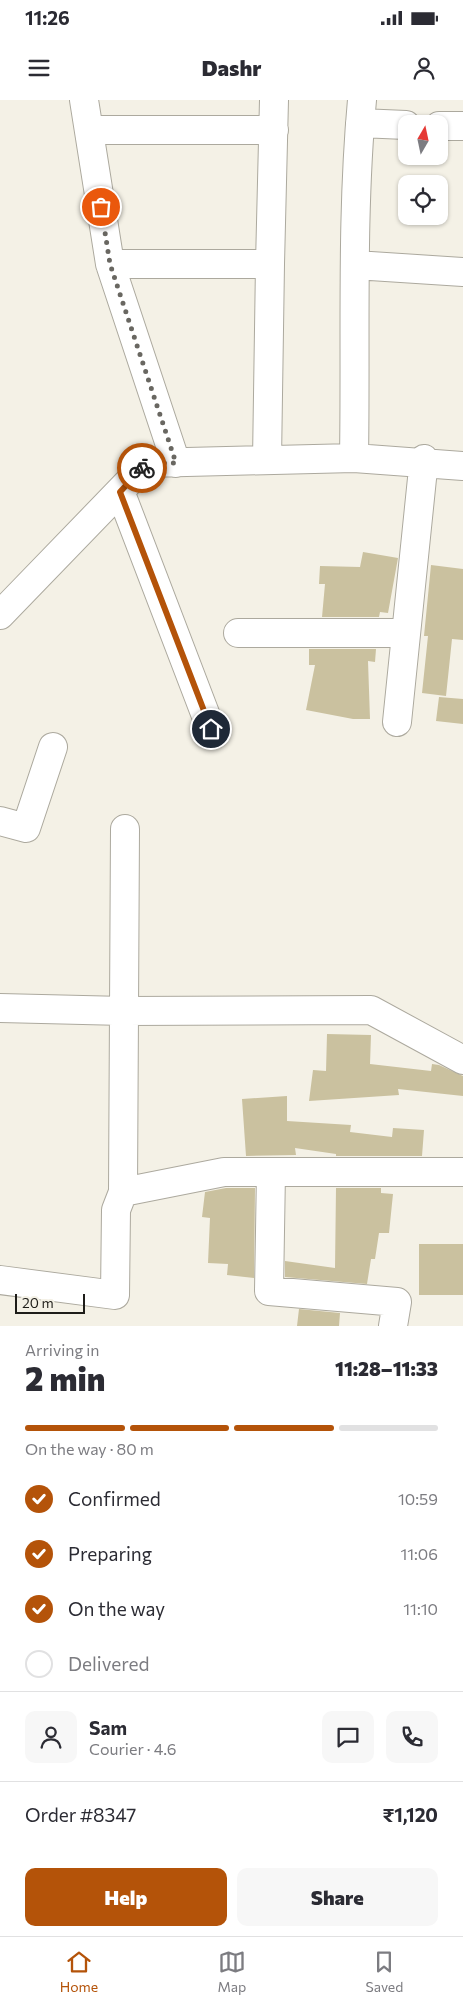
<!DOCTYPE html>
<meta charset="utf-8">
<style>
body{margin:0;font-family:Commissioner,sans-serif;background:#f7f7f7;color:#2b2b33;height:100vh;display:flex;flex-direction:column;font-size:19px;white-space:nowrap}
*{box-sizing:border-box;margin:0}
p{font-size:16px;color:#7c7c81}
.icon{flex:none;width:28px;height:28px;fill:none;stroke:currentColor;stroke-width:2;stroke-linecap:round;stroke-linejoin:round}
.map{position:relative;height:1226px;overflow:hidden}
.side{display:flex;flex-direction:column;background:#fff;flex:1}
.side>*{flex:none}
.needle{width:32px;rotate:9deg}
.controls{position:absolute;left:398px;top:15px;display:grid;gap:10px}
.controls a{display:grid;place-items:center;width:50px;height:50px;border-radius:10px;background:#fff;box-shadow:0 1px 4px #0004;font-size:25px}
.scale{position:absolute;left:15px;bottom:12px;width:70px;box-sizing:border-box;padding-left:5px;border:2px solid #1e1d19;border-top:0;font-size:14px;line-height:18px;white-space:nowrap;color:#1e1d19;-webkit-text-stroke:4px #f4f1e6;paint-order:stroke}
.pin{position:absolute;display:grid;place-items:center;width:42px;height:42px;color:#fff;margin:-21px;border:2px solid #fff;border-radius:50%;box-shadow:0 1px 5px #0007}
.courier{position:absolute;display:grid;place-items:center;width:50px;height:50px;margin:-25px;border:4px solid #b45309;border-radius:50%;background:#fff;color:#222;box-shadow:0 1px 6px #0007}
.summary em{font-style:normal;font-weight:800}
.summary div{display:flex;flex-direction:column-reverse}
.summary{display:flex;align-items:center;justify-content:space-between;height:85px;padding:0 25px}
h1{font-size:32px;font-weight:800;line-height:38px}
.bar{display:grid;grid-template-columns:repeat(4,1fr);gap:8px 5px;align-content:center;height:60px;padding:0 25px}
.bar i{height:6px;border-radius:4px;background:#e1e1e2}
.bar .active{background:#b45309}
.bar p{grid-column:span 4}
.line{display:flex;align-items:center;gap:12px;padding:0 25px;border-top:1px solid #e1e1e2}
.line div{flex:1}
.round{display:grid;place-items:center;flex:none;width:52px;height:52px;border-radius:10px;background:#f7f7f7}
ol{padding:0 25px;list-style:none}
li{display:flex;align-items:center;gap:15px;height:55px}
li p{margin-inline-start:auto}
li .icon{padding:5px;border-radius:50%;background:#b45309;color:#fff;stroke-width:4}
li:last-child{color:#7c7c81}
li i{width:28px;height:28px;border:2px solid #e1e1e2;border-radius:50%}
.action{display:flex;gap:10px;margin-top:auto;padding:10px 25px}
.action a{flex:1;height:58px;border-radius:10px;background:#b45309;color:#fff;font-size:20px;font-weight:800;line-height:58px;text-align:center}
.action a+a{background:#f7f7f7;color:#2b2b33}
.status{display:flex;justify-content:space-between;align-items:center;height:35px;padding:0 25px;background:#fff;direction:ltr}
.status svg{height:14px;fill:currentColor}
header{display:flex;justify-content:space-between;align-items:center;height:65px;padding:0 25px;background:#fff;font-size:22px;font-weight:800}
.menu{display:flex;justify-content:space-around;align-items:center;height:70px;border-top:1px solid #e1e1e2;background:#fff;font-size:14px;color:#7c7c81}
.menu a{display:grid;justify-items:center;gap:2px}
.menu .active{color:#b45309}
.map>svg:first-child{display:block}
.building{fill:#cac19f}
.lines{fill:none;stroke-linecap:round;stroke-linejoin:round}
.minor-casing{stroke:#aca99e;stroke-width:30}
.minor{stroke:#fff;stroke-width:28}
.done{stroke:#696761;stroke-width:5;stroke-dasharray:0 9}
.route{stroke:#b45309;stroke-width:6}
</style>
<div class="status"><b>11:26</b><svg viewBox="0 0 49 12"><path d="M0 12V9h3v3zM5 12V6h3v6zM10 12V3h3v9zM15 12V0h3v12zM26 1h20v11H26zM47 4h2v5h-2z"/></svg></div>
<header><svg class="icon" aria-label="menu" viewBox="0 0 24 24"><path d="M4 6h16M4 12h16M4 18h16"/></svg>Dashr<svg class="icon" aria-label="person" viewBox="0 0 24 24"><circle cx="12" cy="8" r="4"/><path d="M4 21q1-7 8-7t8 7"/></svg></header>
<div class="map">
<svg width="463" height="1226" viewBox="0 0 463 1226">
<rect width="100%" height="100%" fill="#f4f1e6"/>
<path class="building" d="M363 452 398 458 388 513 380 512 379 517H322L325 484H319L320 466 360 467Z
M431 465 463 469V540L452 539 446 596 422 593 428 536H424Z
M309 549H376L375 562 368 561 370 619H353L306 610 315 565H309Z
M439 597 463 599V624L436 621Z
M327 934 371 935 370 964 431 971 432 964 439 965 463 976V996L398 989 399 995 309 1001 313 970 326 971Z
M287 996V1021L351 1025 350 1032 392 1037 393 1028 424 1030 422 1056H336V1054L295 1048 296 1055 246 1056 242 999Z
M226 1088H255L254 1178 227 1175 228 1164 208 1163 210 1118 202 1117 205 1092Z
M336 1088H381V1093L393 1094 389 1133H379L375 1159H371L367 1184 285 1177V1161L335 1168Z
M419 1144H463V1195H419Z
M299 1209 340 1213 339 1226H297Z"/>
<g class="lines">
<g class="minor-casing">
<path id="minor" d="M84 0 110 164 176 363
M360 23 406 25
M439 26H463
M89 30H274
M110 164H270L267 360
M270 164 274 0
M355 165 463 172
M354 358C356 239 351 119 362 0
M120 391 211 629
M0 515 147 363 354 358 463 366
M238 533H406
M397 622 424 359
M0 721 26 728 53 647
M0 908 124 911 371 910 463 960
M271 1072 269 1191 397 1202 393 1226
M123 1092 224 1072H463
M0 1180 115 1195 116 1110 123 1092 125 729"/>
</g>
<use href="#minor" class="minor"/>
</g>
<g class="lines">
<path class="done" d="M101 107 110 164 176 363H147L142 368"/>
<path class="route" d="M142 368 120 392 211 629"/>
</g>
</svg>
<div class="controls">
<a><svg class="needle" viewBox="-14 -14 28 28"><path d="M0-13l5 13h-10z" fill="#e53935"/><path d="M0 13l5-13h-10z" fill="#7c7c81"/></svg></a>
<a><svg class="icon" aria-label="locate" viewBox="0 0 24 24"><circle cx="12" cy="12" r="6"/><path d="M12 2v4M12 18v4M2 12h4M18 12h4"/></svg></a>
</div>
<div class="scale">20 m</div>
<div class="pin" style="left:101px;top:107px;background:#ea580c"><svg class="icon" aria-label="bag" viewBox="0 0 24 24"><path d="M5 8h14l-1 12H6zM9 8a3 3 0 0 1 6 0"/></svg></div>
<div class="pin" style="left:211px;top:629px;background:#1f2937"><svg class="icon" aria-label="home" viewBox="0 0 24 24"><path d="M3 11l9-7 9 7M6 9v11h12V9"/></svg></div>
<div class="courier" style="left:142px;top:368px"><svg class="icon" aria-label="bike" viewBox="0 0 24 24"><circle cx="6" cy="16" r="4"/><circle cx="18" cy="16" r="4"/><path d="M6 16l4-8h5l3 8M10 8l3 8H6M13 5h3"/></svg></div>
</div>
<section class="side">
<div class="summary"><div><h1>2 min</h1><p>Arriving in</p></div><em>11:28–11:33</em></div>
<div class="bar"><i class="active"></i><i class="active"></i><i class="active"></i><i></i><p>On the way · 80 m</p></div>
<ol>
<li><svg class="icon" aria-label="check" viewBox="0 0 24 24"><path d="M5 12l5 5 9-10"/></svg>Confirmed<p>10:59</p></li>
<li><svg class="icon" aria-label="check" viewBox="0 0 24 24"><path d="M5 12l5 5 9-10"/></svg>Preparing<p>11:06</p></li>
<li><svg class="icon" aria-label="check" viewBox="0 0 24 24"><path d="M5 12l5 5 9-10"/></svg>On the way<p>11:10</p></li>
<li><i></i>Delivered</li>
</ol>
<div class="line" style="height:90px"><a class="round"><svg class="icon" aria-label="person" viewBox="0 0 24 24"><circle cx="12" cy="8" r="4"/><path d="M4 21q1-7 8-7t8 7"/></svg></a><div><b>Sam</b><p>Courier · 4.6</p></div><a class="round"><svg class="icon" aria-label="chat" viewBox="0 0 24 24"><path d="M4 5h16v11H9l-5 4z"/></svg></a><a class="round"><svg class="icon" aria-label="phone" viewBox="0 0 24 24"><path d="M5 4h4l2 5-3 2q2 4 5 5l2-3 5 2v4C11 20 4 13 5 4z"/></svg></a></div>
<div class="line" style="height:65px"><div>Order #8347</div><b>₹1,120</b></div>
<div class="action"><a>Help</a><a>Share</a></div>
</section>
<nav class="menu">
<a class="active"><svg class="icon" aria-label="home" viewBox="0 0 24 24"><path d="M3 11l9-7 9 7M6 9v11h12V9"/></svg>Home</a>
<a><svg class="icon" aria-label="map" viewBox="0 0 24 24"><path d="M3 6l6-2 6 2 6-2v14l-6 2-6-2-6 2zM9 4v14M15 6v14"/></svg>Map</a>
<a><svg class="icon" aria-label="saved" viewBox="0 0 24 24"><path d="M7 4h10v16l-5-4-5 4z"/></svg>Saved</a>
</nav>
